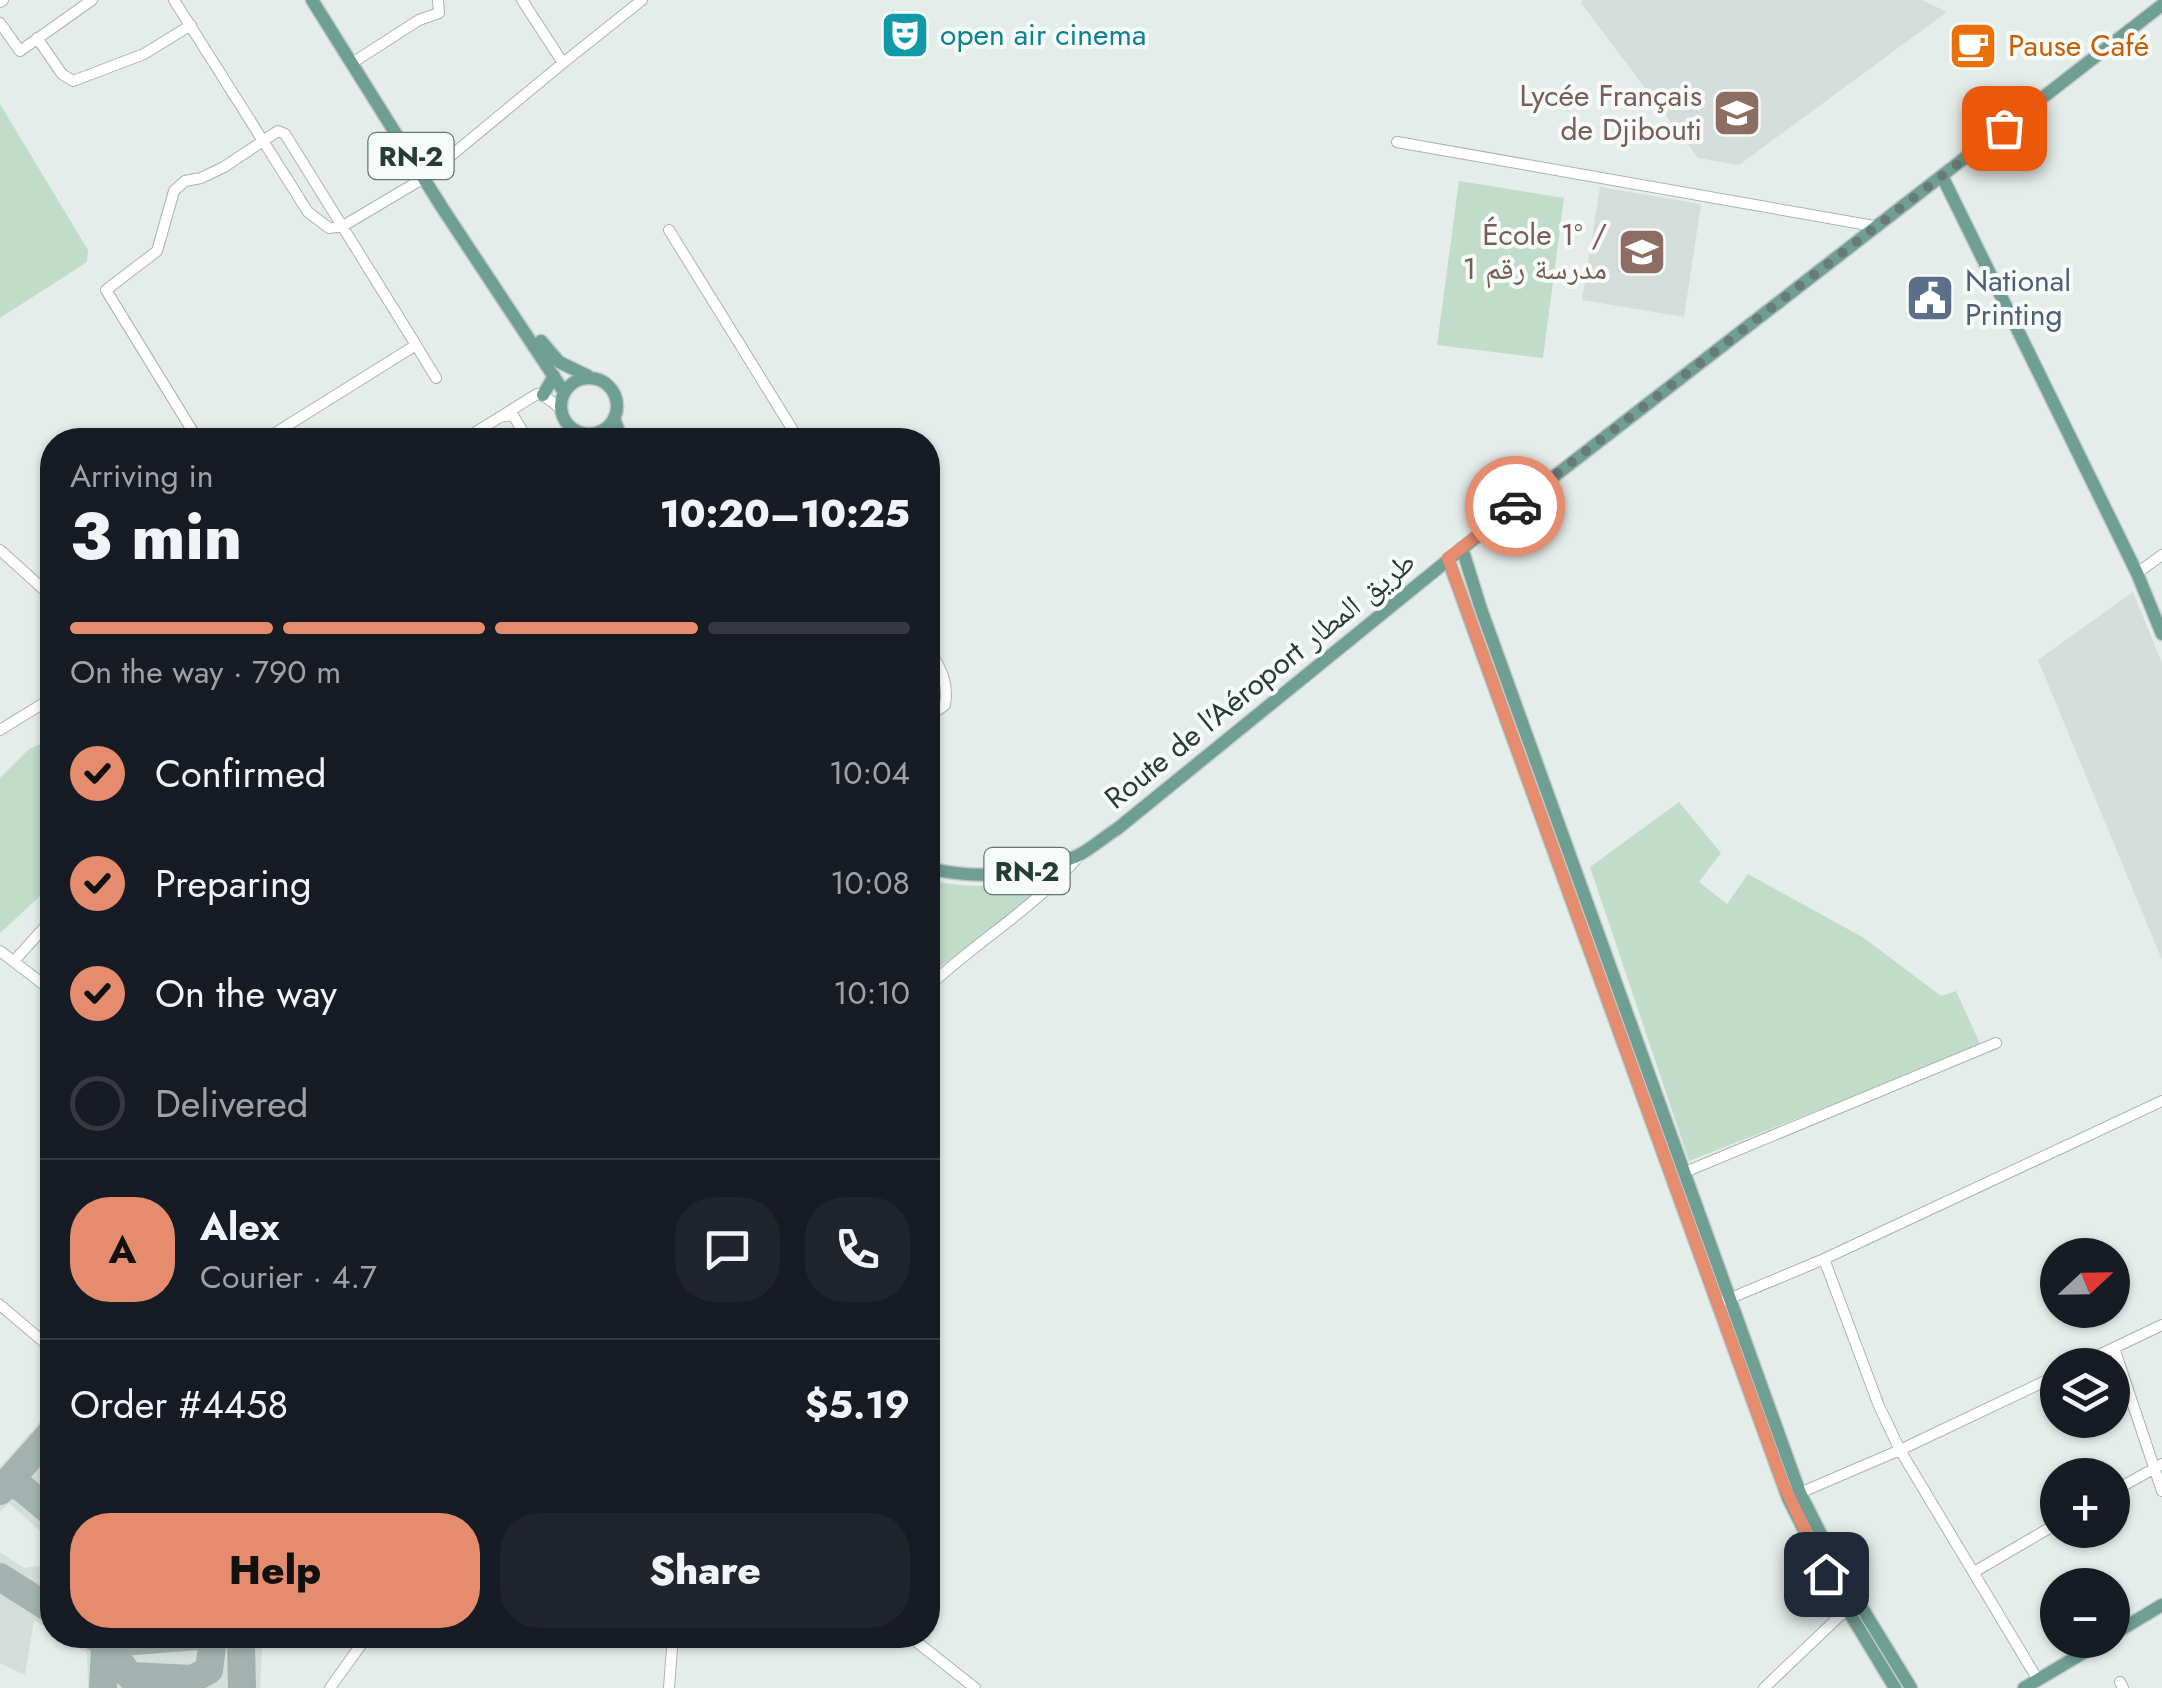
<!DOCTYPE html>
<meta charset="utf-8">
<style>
body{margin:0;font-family:Jost,"Noto Naskh Arabic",sans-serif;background:#20242c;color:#f1f3f6;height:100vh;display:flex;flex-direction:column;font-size:38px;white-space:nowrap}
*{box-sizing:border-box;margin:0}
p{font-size:32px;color:#9ea1a6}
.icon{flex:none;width:55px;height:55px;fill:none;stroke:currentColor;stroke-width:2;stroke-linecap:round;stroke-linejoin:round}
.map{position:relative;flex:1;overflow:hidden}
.panel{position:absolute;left:40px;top:428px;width:900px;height:1220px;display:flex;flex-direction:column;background:#171b24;border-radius:40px;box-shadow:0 2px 8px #0004}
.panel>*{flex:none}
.needle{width:65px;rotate:68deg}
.controls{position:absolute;left:2040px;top:1238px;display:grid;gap:20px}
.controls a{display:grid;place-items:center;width:90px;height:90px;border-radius:50%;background:#171b24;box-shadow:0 2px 8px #0004;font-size:50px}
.pin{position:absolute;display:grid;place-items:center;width:85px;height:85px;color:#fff;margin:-42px;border-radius:20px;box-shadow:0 5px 15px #0006}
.courier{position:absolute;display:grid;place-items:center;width:100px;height:100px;margin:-50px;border:8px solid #e48c6d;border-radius:50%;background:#fff;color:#222;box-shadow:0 2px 12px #0007}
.overview em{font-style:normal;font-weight:800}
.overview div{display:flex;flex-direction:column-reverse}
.overview{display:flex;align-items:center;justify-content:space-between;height:170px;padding:0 30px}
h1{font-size:65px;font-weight:800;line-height:75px}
.bar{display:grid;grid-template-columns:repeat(4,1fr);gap:15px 10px;align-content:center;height:120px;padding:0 30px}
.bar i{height:12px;border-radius:8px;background:#363941}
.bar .selected{background:#e48c6d}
.bar p{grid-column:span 4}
.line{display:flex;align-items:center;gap:25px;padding:0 30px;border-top:2px solid #363941}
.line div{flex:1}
.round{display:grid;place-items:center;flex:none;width:105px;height:105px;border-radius:40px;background:#20242c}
ol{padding:0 30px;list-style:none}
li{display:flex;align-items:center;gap:30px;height:110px}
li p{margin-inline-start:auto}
li .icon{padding:10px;border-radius:50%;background:#e48c6d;color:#111;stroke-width:4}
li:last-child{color:#9ea1a6}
li i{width:55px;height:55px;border:5px solid #363941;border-radius:50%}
.cta{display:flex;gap:20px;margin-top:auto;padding:20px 30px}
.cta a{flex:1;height:115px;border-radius:40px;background:#e48c6d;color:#111;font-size:40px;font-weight:800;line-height:115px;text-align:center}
.cta a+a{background:#20242c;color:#f1f3f6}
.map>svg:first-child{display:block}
.built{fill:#d4ddd9}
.green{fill:#c1dcc9}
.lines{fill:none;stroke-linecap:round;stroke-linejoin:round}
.taxiway{stroke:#a3b2ae;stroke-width:28}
.minor-casing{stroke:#a8b5b1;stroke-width:12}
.major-casing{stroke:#c2c9c7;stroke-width:15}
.minor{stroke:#fff;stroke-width:10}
.major{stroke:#6f9e92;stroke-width:12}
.done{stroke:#697b76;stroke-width:10;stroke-dasharray:0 18}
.route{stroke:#e48c6d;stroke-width:12}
.labels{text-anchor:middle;stroke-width:8;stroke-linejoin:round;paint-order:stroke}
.shield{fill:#f6faf8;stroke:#647671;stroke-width:2.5}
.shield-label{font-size:28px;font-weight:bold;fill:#263d37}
.culture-label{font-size:30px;fill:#0d838f;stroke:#f6faf8;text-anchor:start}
.food-label{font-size:30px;fill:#c56008;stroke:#f6faf8;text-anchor:start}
.education-label{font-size:30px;fill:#785e54;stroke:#f6faf8;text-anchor:end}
.service-label{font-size:30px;fill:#4e5e75;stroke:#f6faf8;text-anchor:start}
.street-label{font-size:30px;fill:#263d37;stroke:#f6faf8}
</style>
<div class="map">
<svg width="2162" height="1688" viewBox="0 0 2162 1688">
<rect width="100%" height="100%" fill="#e5edea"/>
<path class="built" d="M1582 0H1922L1947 12 1739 165 1698 158 1581 3Z
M1600 187 1701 204 1684 317 1582 300Z
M2133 592 2162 663V960L2038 660Z
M52 1408V1542L9 1503 0 1512V1467Z
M0 1552 24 1568 52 1564V1631L34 1620 25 1675 0 1663Z
M58 1635H263L260 1688H88L87 1653Z"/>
<path class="green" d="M0 104 88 250 87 262 0 318Z
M1459 181 1564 198 1543 358 1437 345Z
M52 739V885L0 933V778L29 749Z
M1679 802 1721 853 1699 882 1727 904 1748 874 1864 938 1941 996 1956 991 1981 1046 1689 1161 1590 867Z
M1032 878 1042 882V888L1027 904 934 971H928V880C966 888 994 888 1032 878Z"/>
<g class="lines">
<path class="taxiway" d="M7 1483 21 1487 52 1513
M0 1491 52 1432
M0 1577 52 1610
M237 1635 241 1644 242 1688
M93 1636 104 1642 110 1643 210 1635
M104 1642 130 1676 193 1679 209 1670 212 1647 207 1635
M103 1688 105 1648 104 1642"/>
<g class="minor-casing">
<path id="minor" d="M174 0 308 212 329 228 343 226 424 178 563 63 642 0
M522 0 563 63
M0 2 3 0
M0 23 20 51 92 0
M37 38 62 74 73 81 144 54 191 25
M352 63 419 20 439 13 438 0
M1397 142 1874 226
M669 230 799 440
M416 345 436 378
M500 417 509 415 514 417 528 440
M572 429 578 440
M198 440 106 290 157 251 174 191 185 181 201 178 224 167 278 131 285 134 416 345 264 440
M463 440 537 394 543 395 560 408
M0 550 52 597
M2137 573 2162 555
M928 647C940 668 949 680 945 705L928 717
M0 730 52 698
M0 951 52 991
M14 961 52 919
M928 987C977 941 1036 907 1079 856
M1685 1172 1996 1043
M1824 1259 1879 1406 1900 1450 2038 1680
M1726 1300 1824 1259 2162 1101
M0 1305 52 1349
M2114 1348 2162 1491
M2078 1365 2162 1325
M2112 1492 2162 1464
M1788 1498 1900 1450 2058 1375
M1974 1572 2058 1523
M908 1635 975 1688
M2120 1682 2123 1688
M330 1688 368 1635
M669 1688 673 1635
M1764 1688 1847 1609"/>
</g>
<g class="major-casing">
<path id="major" d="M312 0 443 209 564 392
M1942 176 2137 573 2162 634
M541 341 559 362 588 376
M561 406a28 28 0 1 1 56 0a28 28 0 1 1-56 0Z
M543 395 554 376
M614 418 622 440
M1462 548 1481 609 1800 1493 1840 1572 1911 1688
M1448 559 1788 1498 1826 1574 1895 1688
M928 868C977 880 1030 876 1077 856 1091 849 1104 837 1117 829L1485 530 2162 5
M2112 1635 2162 1605
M2024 1688 2105 1640"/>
</g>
<use href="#minor" class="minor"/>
<use href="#major" class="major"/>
</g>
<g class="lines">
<path class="done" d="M1515 506 2004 128"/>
<path class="route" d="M1515 506 1448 558 1783 1484 1826 1574"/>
</g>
<defs>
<g id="theatre-square" transform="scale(2.5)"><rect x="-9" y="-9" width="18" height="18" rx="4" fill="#0f9aa8" stroke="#f6faf8"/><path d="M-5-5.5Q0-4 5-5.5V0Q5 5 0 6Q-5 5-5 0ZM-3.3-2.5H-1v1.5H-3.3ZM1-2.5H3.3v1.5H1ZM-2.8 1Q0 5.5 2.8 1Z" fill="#fff"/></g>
<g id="cafe-square" transform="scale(2.5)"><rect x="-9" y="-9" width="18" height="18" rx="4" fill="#e8710a" stroke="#f6faf8"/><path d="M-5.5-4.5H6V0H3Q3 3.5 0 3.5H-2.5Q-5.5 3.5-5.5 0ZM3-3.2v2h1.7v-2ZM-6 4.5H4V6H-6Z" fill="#fff"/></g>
<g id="school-square" transform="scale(2.5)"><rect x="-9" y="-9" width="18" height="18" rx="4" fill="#8d6e63" stroke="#f6faf8"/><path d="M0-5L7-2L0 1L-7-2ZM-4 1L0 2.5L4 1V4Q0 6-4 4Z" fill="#fff"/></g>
<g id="civic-square" transform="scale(2.5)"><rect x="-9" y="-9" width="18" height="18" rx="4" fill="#5c6f8a" stroke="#f6faf8"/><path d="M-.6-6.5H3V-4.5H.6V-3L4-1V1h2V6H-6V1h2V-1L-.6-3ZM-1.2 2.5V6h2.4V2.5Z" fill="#fff"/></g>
</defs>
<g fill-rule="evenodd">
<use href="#theatre-square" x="905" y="35"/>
<use href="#cafe-square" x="1973" y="46"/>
<use href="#school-square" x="1737" y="113"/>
<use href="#school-square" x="1642" y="252"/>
<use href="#civic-square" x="1930" y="298"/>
</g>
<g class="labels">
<g class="shield">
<rect x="368.5" y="133" width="85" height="46" rx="8"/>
<rect x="984.5" y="848" width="85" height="46" rx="8"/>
</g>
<g class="shield-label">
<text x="411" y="166">RN-2</text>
<text x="1027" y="881">RN-2</text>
</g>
<g class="culture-label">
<text x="940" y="45">open air cinema</text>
</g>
<g class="food-label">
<text x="2008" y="56">Pause Café</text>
</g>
<g class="education-label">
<text x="1702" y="106">Lycée Français<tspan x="1702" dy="34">de Djibouti</tspan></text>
<text x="1607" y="245">École 1° /<tspan x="1607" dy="34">مدرسة رقم 1</tspan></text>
</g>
<g class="service-label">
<text x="1965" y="291">National<tspan x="1965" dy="34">Printing</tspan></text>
</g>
<g class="street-label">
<text transform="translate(1260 680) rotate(-39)" y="10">Route de l'Aéroport طريق المطار</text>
</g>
</g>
</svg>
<div class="controls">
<a><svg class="needle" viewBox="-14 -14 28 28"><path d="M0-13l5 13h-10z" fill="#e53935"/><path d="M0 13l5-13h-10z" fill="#9ea1a6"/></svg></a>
<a><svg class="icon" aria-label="layers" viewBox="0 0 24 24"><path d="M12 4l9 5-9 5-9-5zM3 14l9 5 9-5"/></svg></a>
<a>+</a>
<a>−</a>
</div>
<div class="pin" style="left:2004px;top:128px;background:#ea580c"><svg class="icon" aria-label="bag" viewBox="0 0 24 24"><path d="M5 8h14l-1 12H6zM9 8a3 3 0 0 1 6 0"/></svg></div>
<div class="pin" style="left:1826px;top:1574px;background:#1f2937"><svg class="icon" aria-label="home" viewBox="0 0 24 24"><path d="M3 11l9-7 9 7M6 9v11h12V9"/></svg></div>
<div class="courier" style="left:1515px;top:506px"><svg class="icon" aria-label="car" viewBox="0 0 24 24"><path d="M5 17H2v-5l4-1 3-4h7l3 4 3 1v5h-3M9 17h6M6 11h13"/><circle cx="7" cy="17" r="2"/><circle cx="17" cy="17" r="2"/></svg></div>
<section class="panel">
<div class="overview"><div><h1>3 min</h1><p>Arriving in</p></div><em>10:20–10:25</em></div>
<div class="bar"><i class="selected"></i><i class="selected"></i><i class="selected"></i><i></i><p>On the way · 790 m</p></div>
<ol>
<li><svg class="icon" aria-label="check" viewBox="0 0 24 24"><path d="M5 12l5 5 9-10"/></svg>Confirmed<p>10:04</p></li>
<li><svg class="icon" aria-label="check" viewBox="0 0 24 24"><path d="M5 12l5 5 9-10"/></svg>Preparing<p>10:08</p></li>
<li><svg class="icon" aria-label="check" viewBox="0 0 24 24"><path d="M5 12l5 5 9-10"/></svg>On the way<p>10:10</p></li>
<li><i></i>Delivered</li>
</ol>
<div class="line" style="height:180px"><b class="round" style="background:#e48c6d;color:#111">A</b><div><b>Alex</b><p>Courier · 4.7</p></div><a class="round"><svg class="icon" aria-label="chat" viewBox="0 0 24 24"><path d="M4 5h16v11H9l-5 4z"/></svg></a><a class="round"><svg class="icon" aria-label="phone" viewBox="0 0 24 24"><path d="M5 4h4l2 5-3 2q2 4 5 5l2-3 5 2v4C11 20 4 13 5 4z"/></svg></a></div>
<div class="line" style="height:130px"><div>Order #4458</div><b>$5.19</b></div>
<div class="cta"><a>Help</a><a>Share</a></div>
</section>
</div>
